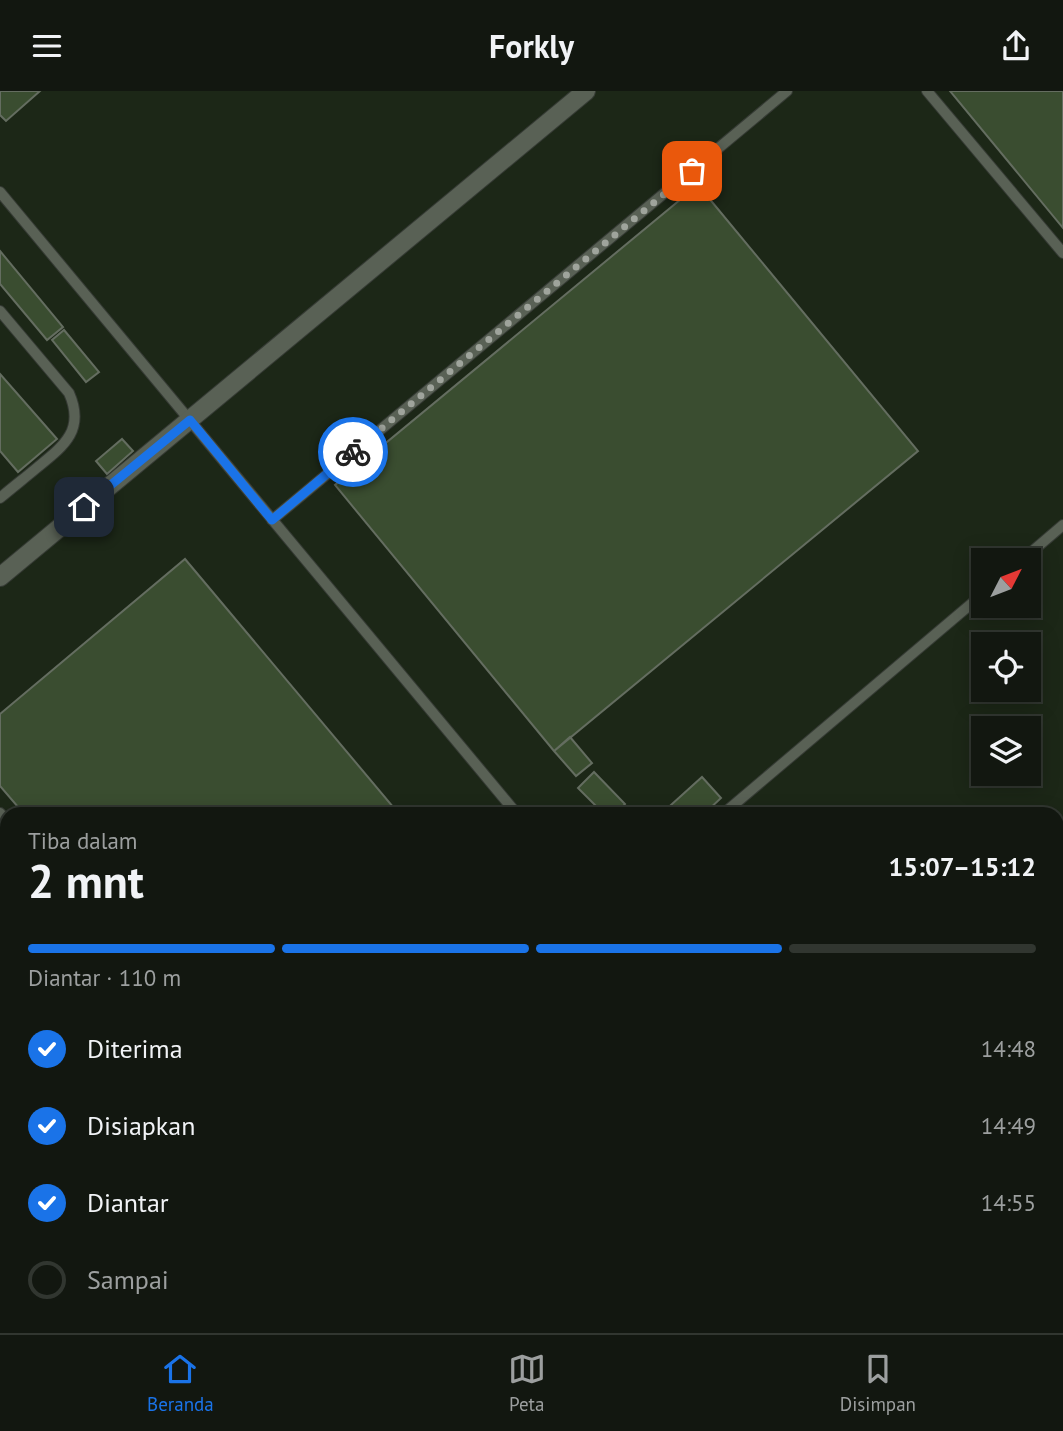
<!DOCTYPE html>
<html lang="id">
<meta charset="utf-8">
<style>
body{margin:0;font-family:"PT Sans",sans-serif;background:#1b2019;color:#f1f3f6;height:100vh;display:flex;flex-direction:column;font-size:26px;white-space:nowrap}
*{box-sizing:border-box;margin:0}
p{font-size:23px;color:#9c9f9f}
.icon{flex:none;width:38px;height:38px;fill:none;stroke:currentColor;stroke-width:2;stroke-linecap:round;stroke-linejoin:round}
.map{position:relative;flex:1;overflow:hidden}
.panel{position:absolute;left:0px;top:716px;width:1064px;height:527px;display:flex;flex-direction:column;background:#121710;border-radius:21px 21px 0 0;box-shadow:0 4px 18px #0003,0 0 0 2px #313630}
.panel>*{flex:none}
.needle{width:46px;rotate:48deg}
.fabs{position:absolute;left:971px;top:457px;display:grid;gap:14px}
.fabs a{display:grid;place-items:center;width:70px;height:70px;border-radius:0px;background:#121710;box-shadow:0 4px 18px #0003,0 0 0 2px #313630;font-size:35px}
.pin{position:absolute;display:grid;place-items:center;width:60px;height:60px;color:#fff;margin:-30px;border-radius:14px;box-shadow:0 4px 10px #0006}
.courier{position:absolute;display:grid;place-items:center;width:70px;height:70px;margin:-35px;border:5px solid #1a73e8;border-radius:50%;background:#fff;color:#222;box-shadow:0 2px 9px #0007}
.overview em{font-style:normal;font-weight:700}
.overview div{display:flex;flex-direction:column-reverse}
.overview{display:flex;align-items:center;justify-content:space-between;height:119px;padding:0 28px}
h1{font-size:46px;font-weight:700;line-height:52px}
.bar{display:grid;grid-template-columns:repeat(4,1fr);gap:10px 7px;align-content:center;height:84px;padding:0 28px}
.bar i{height:9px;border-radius:5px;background:#313630}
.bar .selected{background:#1a73e8}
.bar p{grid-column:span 4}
ol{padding:0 28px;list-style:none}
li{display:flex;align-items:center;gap:21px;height:77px}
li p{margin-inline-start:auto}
li .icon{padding:7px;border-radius:50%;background:#1a73e8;color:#fff;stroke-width:4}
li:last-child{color:#9c9f9f}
li i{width:38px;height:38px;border:4px solid #313630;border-radius:50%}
header{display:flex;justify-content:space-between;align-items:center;height:91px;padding:0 28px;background:#121710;font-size:32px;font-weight:700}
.tab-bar{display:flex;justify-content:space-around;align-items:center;height:98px;border-top:2px solid #313630;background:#121710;font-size:19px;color:#9c9f9f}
.tab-bar a{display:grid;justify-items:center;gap:4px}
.tab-bar .selected{color:#1a73e8}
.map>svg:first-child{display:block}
.built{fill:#1c2717;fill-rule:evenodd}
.building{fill:#3a4d30;stroke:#646d60;stroke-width:2}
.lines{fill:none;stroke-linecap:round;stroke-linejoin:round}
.service-casing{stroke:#363b35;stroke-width:12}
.minor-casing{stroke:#363b35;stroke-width:20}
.service{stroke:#596155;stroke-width:10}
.minor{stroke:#596155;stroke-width:18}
.done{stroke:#9fa49c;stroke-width:7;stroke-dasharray:0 12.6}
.route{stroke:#1a73e8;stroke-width:9}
</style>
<header><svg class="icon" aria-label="menu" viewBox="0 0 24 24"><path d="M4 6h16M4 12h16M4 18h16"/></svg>Forkly<svg class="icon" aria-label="share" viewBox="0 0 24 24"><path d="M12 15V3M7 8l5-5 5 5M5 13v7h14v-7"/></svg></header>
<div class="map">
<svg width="1063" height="1242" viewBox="0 0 1063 1242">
<rect width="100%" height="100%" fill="#181f15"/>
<path class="built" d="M0 0H1063V1242H0ZM984 469H1029V514H984ZM984 553H1029V598H984ZM984 637H1029V682H984ZM7 723H1057V1236H7Z"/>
<path class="building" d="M0 0H40L6 30 0 24Z
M950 0H1063V137Z
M698 94 918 360 554 660 335 394Z
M0 160 63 236 47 249 0 193Z
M64 239 99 281 86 291 52 249Z
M0 283 57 348 18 381 0 360Z
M122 348 133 360 107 383 96 370Z
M185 468 399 723H24L0 695V623Z
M570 646 592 672 576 685 554 660Z
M594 681 625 713 616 723H604L578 697Z
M702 686 721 707 704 723H661Z
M0 801 7 809V1039L0 1031Z
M662 1236H841L847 1242H654Z"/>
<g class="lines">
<g class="service-casing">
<path id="service" d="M927 0 1063 162
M0 101 517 723
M0 220 69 302C85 338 65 354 39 375 26 386 13 396 0 407
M272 429 787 0
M1022 469 1063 434
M0 722 7 730
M723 723 984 502
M169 1236 175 1242
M866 1236 872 1242
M958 1236 963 1242
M600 1242 608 1236"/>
</g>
<g class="minor-casing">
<path id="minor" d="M0 486 586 0"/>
</g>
<use href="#service" class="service"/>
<use href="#minor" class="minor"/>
</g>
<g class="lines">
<path class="done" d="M353 361 692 80"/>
<path class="route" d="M84 416 190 329 272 429 353 361"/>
</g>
</svg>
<div class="fabs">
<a><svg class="needle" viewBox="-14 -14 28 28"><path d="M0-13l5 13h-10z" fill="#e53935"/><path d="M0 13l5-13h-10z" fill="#9c9f9f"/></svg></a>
<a><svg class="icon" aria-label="locate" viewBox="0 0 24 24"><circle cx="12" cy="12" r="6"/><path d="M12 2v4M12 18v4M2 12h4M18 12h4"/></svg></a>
<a><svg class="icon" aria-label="layers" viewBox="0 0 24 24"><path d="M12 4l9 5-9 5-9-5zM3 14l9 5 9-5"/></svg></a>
</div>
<div class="pin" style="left:692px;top:80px;background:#ea580c"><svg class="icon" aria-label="bag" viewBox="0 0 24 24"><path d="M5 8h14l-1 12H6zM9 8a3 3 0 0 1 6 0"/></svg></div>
<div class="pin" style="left:84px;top:416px;background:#1f2937"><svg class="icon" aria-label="home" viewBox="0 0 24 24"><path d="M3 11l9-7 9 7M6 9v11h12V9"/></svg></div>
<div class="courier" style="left:353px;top:361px"><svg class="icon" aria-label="bike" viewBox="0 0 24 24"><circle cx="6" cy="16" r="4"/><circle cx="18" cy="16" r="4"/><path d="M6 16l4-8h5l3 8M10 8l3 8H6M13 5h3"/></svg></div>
<section class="panel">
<div class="overview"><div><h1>2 mnt</h1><p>Tiba dalam</p></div><em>15:07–15:12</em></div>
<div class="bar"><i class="selected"></i><i class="selected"></i><i class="selected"></i><i></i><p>Diantar · 110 m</p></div>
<ol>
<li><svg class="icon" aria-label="check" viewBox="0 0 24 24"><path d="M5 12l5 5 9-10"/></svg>Diterima<p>14:48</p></li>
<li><svg class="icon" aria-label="check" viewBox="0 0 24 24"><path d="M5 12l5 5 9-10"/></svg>Disiapkan<p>14:49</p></li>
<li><svg class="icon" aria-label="check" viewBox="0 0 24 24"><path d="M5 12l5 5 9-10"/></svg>Diantar<p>14:55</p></li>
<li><i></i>Sampai</li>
</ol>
</section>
</div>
<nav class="tab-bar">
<a class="selected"><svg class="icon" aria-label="home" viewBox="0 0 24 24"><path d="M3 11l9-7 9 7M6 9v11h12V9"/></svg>Beranda</a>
<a><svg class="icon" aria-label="map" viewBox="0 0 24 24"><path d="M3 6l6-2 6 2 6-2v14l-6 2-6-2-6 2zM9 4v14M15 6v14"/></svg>Peta</a>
<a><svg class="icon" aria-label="saved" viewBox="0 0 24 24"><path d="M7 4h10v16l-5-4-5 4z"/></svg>Disimpan</a>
</nav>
